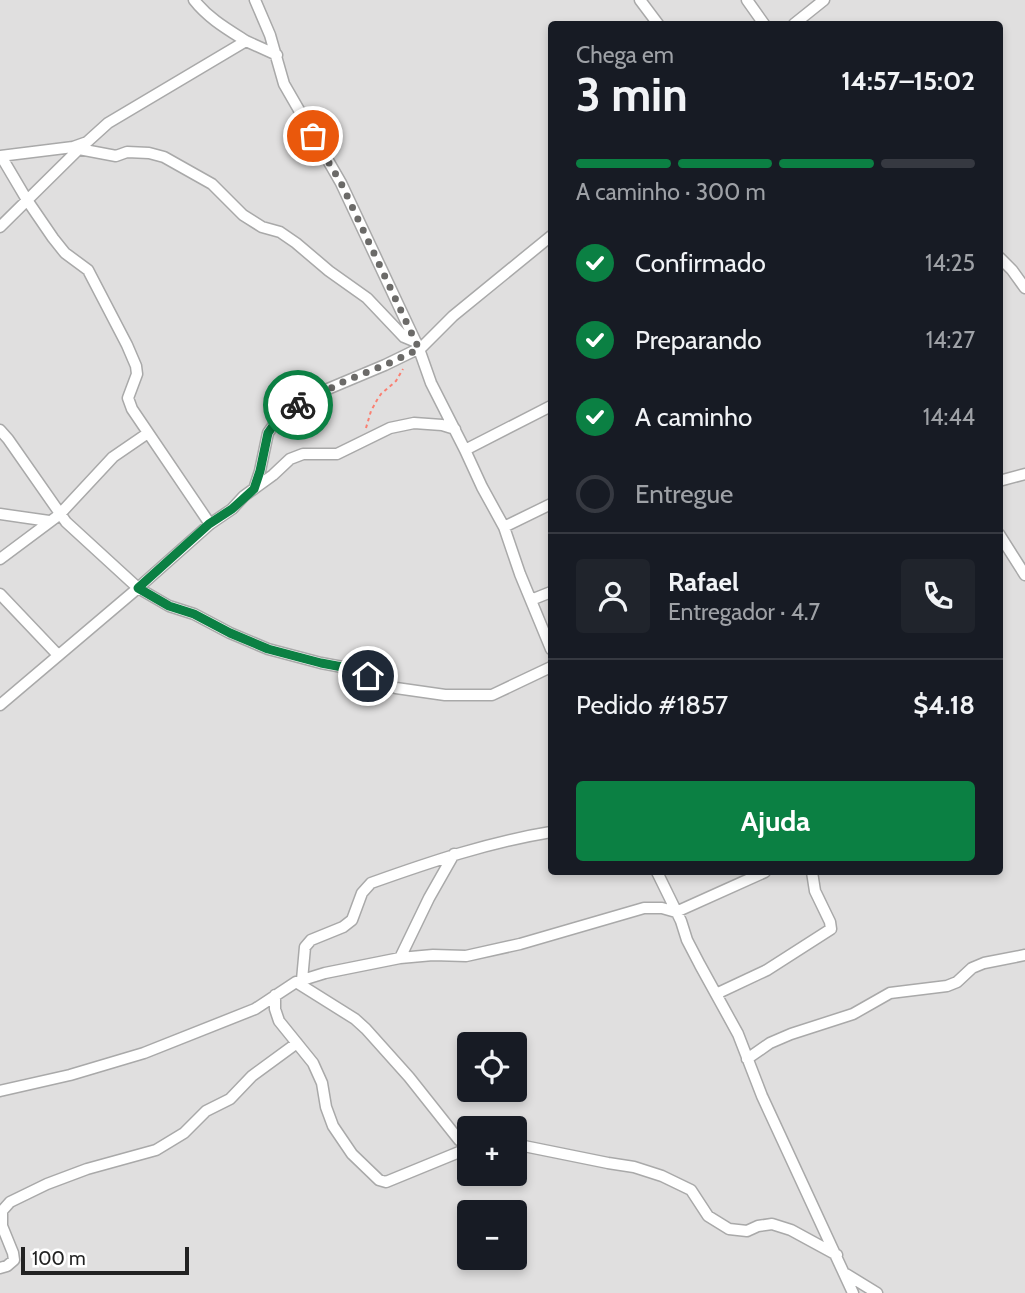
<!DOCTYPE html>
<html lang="pt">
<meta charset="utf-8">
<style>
body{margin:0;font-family:Cabin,sans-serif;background:#20242c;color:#f1f3f6;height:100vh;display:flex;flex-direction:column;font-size:26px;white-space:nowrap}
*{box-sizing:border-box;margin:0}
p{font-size:23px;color:#9ea1a6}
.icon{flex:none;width:38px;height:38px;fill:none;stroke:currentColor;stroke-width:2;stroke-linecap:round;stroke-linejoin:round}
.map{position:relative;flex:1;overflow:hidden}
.details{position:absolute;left:548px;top:21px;width:455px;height:854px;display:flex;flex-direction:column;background:#171b24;border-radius:7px;box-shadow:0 4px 10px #0003}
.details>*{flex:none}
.fabs{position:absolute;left:457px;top:1032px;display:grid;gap:14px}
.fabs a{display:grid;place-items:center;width:70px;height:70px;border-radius:7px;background:#171b24;box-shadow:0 4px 10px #0003;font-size:35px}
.scale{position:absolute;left:21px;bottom:18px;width:168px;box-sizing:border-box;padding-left:7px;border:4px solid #222;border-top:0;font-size:19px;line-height:24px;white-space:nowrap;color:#222;-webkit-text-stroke:5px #fff;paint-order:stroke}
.pin{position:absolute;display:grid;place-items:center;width:60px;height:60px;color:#fff;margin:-30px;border:4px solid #fff;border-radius:50%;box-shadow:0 2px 7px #0007}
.courier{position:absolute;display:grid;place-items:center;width:70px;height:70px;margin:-35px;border:5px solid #0b8043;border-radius:50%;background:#fff;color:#222;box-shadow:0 2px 9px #0007}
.summary em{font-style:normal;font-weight:800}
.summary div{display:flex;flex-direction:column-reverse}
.summary{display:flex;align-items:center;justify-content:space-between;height:119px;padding:0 28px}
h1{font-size:46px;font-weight:800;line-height:52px}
.bar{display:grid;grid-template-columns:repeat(4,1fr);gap:10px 7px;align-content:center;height:84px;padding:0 28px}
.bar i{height:9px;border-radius:5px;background:#363941}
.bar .current{background:#0b8043}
.bar p{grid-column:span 4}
.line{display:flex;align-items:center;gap:18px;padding:0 28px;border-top:2px solid #363941}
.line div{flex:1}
.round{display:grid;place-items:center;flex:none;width:74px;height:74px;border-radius:7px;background:#20242c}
ol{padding:0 28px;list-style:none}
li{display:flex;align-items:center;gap:21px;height:77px}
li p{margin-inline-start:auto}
li .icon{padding:7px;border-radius:50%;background:#0b8043;color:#fff;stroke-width:4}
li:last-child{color:#9ea1a6}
li i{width:38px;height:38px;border:4px solid #363941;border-radius:50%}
.cta{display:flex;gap:14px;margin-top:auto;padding:14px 28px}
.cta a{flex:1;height:80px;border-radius:7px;background:#0b8043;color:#fff;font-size:28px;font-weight:800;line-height:80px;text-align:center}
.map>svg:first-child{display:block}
.residential{fill:#e0dfdf;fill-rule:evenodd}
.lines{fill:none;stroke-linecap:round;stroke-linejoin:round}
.street-casing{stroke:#a9a9a9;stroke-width:13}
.path{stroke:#fa8072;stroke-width:2;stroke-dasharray:3.5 3.5;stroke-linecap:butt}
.street{stroke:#fff;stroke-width:10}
.done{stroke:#6b6a68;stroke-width:7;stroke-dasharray:0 12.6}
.route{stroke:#0b8043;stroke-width:9}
</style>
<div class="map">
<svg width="1025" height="1293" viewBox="0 0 1025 1293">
<rect width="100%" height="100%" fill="#f2efe9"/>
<path class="residential" d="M0 0H1025V1293H0ZM551 24H999V872H551ZM469 1045H514V1090H469ZM469 1129H514V1174H469ZM469 1213H514V1258H469Z"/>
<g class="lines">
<g class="street-casing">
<path id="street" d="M194 0C208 18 227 29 246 41
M255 0 270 35 284 84 341 183 419 349 431 383 465 450 482 487 504 527 520 574 551 649
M640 0 658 24
M747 0 764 24
M794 24 824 0
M79 149 116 156 127 152 149 153 164 157 212 184 243 215 262 227 280 232 296 243 329 271 367 298 404 337 416 342
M0 156 73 147 87 142 108 123 246 41 277 55
M1 156 27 200 53 238 65 253 88 270 127 345 136 366 137 374 128 398 132 409 210 524
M0 227 82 146
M999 257 1012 270 1025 288
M0 430 8 439 66 522 138 588 169 606 194 614 230 633 268 649 321 663 353 669 396 688 445 695H492L551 667
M465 450 551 406
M999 481 1025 474
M254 489 260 471 268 433 275 423 285 414 323 391 385 365 422 347 453 316 551 236
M0 514 49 521
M504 527 551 504
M999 534 1025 575
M0 559 59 515 113 457 148 433
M0 594 58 655
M531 600 551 592
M0 705 138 588 210 524 232 509 244 496 273 475 290 459 303 454H337L390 428 414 423 442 425 455 429
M657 872 681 921 687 940 700 965 738 1034 762 1096 853 1293
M400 958 429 898 454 854
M302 980 305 947 311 940 343 927 352 920 362 893 371 883C430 862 489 842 551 832
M296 982 355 1019 366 1029 409 1077 459 1140 469 1144
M716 994 767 970 831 929 830 922 815 891 812 872
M275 995V1009L279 1021 313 1063 322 1083 326 1107 333 1126 352 1154 379 1180 386 1182 469 1148
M747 1059 770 1043 791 1034 853 1014 890 993 947 986 957 982 972 968 984 963 1025 955
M0 1091 70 1075 144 1053 255 1009 296 982 325 973 400 958 433 955 466 956 520 944 644 908H662L676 912 765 872
M514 1146 519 1145 608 1163 634 1167 662 1176 691 1190 708 1216 729 1229 747 1231 758 1226 772 1224 791 1230 837 1255
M0 1268 7 1266 14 1260 13 1253 2 1226V1211L10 1202 47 1184 87 1169 156 1150 184 1133 206 1111 230 1099 252 1076 297 1043
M846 1274 877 1293"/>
</g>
<path class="path" d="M366 428 371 411 377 400 381 394 396 381 403 369"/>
<use href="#street" class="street"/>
</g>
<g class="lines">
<path class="done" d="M298 405 345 381 385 365 419 349 341 183 313 136"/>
<path class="route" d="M298 405 275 423 268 433 260 471 254 489 232 509 209 524 138 588 169 606 194 614 230 633 268 649 321 663 353 669 368 676"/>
</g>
</svg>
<div class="fabs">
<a><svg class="icon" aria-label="locate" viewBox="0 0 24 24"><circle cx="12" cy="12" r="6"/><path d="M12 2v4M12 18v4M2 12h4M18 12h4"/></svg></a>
<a>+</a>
<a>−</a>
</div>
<div class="scale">100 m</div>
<div class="pin" style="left:313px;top:136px;background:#ea580c"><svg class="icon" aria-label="bag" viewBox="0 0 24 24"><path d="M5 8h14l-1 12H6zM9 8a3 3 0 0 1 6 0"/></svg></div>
<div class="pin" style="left:368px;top:676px;background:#1f2937"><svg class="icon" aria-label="home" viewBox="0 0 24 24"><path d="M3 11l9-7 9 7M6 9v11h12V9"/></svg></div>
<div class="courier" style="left:298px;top:405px"><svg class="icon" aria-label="bike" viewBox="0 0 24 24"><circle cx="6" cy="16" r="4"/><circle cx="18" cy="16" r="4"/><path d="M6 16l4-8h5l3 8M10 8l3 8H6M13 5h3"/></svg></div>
<section class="details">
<div class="summary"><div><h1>3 min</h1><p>Chega em</p></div><em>14:57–15:02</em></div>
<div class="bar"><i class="current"></i><i class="current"></i><i class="current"></i><i></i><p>A caminho · 300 m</p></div>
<ol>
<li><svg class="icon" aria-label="check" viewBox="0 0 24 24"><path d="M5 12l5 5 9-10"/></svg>Confirmado<p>14:25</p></li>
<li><svg class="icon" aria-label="check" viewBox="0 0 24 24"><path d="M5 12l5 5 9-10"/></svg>Preparando<p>14:27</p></li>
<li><svg class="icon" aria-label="check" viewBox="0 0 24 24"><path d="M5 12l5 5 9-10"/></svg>A caminho<p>14:44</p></li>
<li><i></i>Entregue</li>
</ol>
<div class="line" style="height:126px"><a class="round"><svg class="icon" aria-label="person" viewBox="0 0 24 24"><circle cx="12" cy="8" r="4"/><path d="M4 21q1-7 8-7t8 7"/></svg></a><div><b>Rafael</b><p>Entregador · 4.7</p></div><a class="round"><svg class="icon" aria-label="phone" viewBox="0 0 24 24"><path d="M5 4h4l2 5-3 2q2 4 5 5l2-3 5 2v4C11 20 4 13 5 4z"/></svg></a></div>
<div class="line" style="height:91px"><div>Pedido #1857</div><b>$4.18</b></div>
<div class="cta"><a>Ajuda</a></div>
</section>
</div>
